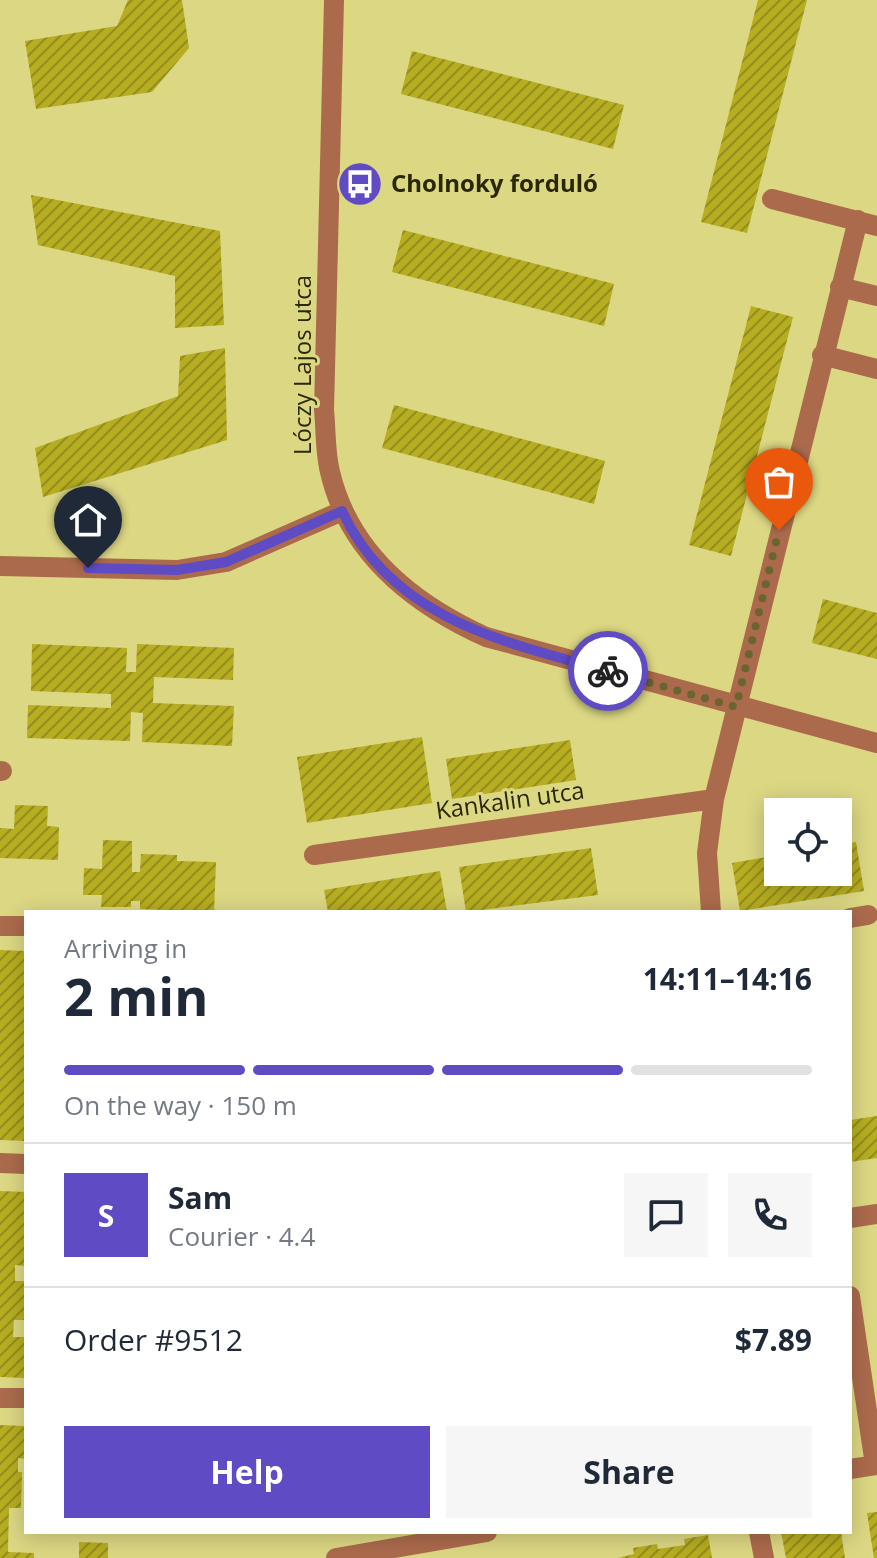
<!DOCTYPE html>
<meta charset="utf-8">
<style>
body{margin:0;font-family:"Open Sans",sans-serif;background:#f6f6f7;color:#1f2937;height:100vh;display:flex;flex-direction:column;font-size:30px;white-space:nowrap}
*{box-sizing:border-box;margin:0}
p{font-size:26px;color:#747a83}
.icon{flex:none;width:44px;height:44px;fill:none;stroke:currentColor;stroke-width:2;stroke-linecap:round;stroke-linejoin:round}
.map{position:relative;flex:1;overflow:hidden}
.side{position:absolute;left:24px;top:910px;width:828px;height:624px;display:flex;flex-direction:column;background:#fff;border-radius:0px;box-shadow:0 4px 20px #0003}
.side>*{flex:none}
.controls{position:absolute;left:764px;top:798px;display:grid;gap:16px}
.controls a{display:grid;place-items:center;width:88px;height:88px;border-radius:0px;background:#fff;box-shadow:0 4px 20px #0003;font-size:40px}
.pin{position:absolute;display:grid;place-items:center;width:68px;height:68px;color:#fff;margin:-82px -34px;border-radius:50% 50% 50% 0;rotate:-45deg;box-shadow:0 0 8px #0007}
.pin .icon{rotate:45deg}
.courier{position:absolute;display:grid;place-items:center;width:80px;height:80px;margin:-40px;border:6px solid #5f4bc4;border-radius:50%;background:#fff;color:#222;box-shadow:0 2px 10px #0007}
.summary em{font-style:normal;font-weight:700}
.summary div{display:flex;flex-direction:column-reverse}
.summary{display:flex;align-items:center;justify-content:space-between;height:136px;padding:0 40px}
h1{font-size:52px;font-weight:700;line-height:60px}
.bar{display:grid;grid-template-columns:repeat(4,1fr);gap:12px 8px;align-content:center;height:96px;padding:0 40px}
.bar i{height:10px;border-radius:6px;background:#e0e1e3}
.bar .active{background:#5f4bc4}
.bar p{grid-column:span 4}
.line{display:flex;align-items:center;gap:20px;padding:0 40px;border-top:2px solid #e0e1e3}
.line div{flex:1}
.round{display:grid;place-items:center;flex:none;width:84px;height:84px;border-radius:0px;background:#f6f6f7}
.primary-button{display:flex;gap:16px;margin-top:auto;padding:16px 40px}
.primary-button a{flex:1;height:92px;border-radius:0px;background:#5f4bc4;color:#fff;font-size:32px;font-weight:700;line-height:92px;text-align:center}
.primary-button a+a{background:#f6f6f7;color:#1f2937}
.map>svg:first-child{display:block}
.building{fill:url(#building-hatch)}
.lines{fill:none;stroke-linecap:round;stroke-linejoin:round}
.minor{stroke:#ab6a4c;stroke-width:20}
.done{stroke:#686530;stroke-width:8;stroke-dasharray:0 14.4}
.route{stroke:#5f4bc4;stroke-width:10}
.labels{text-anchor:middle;stroke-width:6;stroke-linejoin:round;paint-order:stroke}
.poi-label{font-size:24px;font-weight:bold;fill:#2a2804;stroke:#dcd783;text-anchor:start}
.street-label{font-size:24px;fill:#2a2804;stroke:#dcd783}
</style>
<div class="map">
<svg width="877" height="1558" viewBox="0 0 877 1558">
<defs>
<pattern id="building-hatch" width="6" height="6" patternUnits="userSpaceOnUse" patternTransform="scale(2)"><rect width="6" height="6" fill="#b6ad20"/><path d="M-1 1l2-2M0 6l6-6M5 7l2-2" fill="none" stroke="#948d1a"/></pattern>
</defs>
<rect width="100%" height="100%" fill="#dcd783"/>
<path class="building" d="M128 0H182L189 48 152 92 36 109 25 41 117 26Z
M758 0H807L747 233 701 222Z
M412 51 624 105 613 149 401 94Z
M31 195 220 231 224 325 175 328V276L38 245Z
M403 230 614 284 604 326 392 272Z
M751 306 793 317 731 556 689 545Z
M225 348 227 440 43 497 35 448 178 396 180 356Z
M394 405 605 461 594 504 382 448Z
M823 599 877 613V659L812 643Z
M32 644 127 648 126 672H136L137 644 234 648 233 680 154 677 153 703 234 706 232 746 142 742 143 713 131 712 130 741 27 738 28 705 111 708V694L31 691Z
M422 737 432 803 307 823 297 757Z
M570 740 576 780 452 799 446 759Z
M15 805 48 806 47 826 59 827 58 860 0 858V828L14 829Z
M103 840 132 841V872H140L141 854 177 855V861L216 862 214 912 140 909V901H131V907H101L102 895H83L84 868 102 869Z
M856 842 864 891 740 911 732 863 778 855V872H838V845Z
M591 848 598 895 466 912 459 867Z
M440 871 447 912H328L324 890Z
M0 950 26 951V1141L0 1140Z
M877 1116V1158L850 1162V1120Z
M0 1191 26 1192V1266L15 1265V1281H26V1320H14L13 1337H26V1378L0 1377Z
M0 1425 26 1426V1459L18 1458V1472H22L21 1508H9L8 1552 34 1553V1558H0Z
M877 1512V1558H874L867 1513Z
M781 1532H841L845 1558H786Z
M708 1535 712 1558H618L634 1554 633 1548 657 1544 658 1549 685 1545 684 1539Z
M79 1542 108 1543V1558H79Z"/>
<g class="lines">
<path class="minor" d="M334 0 324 410C326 430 325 452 330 472 349 553 413 604 486 637L877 743
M772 199 877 226
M840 287 877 296
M822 355 877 369
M0 566 177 570 226 562 342 511
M0 771H2
M314 855 714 799
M711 912 707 853 714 799 858 220
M850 918 868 915
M0 926H26
M0 1163 26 1164
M850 1218 877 1214
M850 1296 875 1465
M0 1398H26
M850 1469 877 1465
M759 1532 764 1558
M336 1558 487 1532"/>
</g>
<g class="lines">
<path class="done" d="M608 671 736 707 779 530"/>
<path class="route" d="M88 568 177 570 226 562 342 511C392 619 504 642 608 671"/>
</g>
<defs>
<g id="bus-disc" transform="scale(2.3)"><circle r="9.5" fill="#5f4bc4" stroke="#dcd783"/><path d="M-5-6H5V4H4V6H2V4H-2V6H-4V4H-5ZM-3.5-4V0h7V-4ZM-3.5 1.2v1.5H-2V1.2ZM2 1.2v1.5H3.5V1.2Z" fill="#fff"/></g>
</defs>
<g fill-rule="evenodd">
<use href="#bus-disc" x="360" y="184"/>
</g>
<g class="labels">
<g class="poi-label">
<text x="391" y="192">Cholnoky forduló</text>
</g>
<g class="street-label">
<text transform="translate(303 365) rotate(-90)" y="8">Lóczy Lajos utca</text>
<text transform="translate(510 801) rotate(-8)" y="8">Kankalin utca</text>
</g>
</g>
</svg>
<div class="controls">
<a><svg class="icon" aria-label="locate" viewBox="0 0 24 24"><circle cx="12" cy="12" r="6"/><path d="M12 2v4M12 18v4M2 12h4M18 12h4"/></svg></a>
</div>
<div class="pin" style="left:779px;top:530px;background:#ea580c"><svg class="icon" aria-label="bag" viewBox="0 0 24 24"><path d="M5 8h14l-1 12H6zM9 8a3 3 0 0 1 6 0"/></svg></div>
<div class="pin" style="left:88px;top:568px;background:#1f2937"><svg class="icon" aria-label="home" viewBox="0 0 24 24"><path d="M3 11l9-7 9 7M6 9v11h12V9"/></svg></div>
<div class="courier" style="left:608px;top:671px"><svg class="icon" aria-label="bike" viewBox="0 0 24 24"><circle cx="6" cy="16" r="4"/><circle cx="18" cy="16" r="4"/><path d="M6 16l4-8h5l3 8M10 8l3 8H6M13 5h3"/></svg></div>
<section class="side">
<div class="summary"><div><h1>2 min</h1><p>Arriving in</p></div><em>14:11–14:16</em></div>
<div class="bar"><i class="active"></i><i class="active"></i><i class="active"></i><i></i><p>On the way · 150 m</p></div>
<div class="line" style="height:144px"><b class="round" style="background:#5f4bc4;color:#fff">S</b><div><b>Sam</b><p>Courier · 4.4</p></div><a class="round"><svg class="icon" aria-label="chat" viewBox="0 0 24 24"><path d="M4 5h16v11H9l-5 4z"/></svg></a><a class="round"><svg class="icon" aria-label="phone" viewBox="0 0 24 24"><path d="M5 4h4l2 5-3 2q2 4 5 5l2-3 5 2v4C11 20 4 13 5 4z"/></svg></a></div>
<div class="line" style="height:104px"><div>Order #9512</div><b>$7.89</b></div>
<div class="primary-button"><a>Help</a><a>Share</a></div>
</section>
</div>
